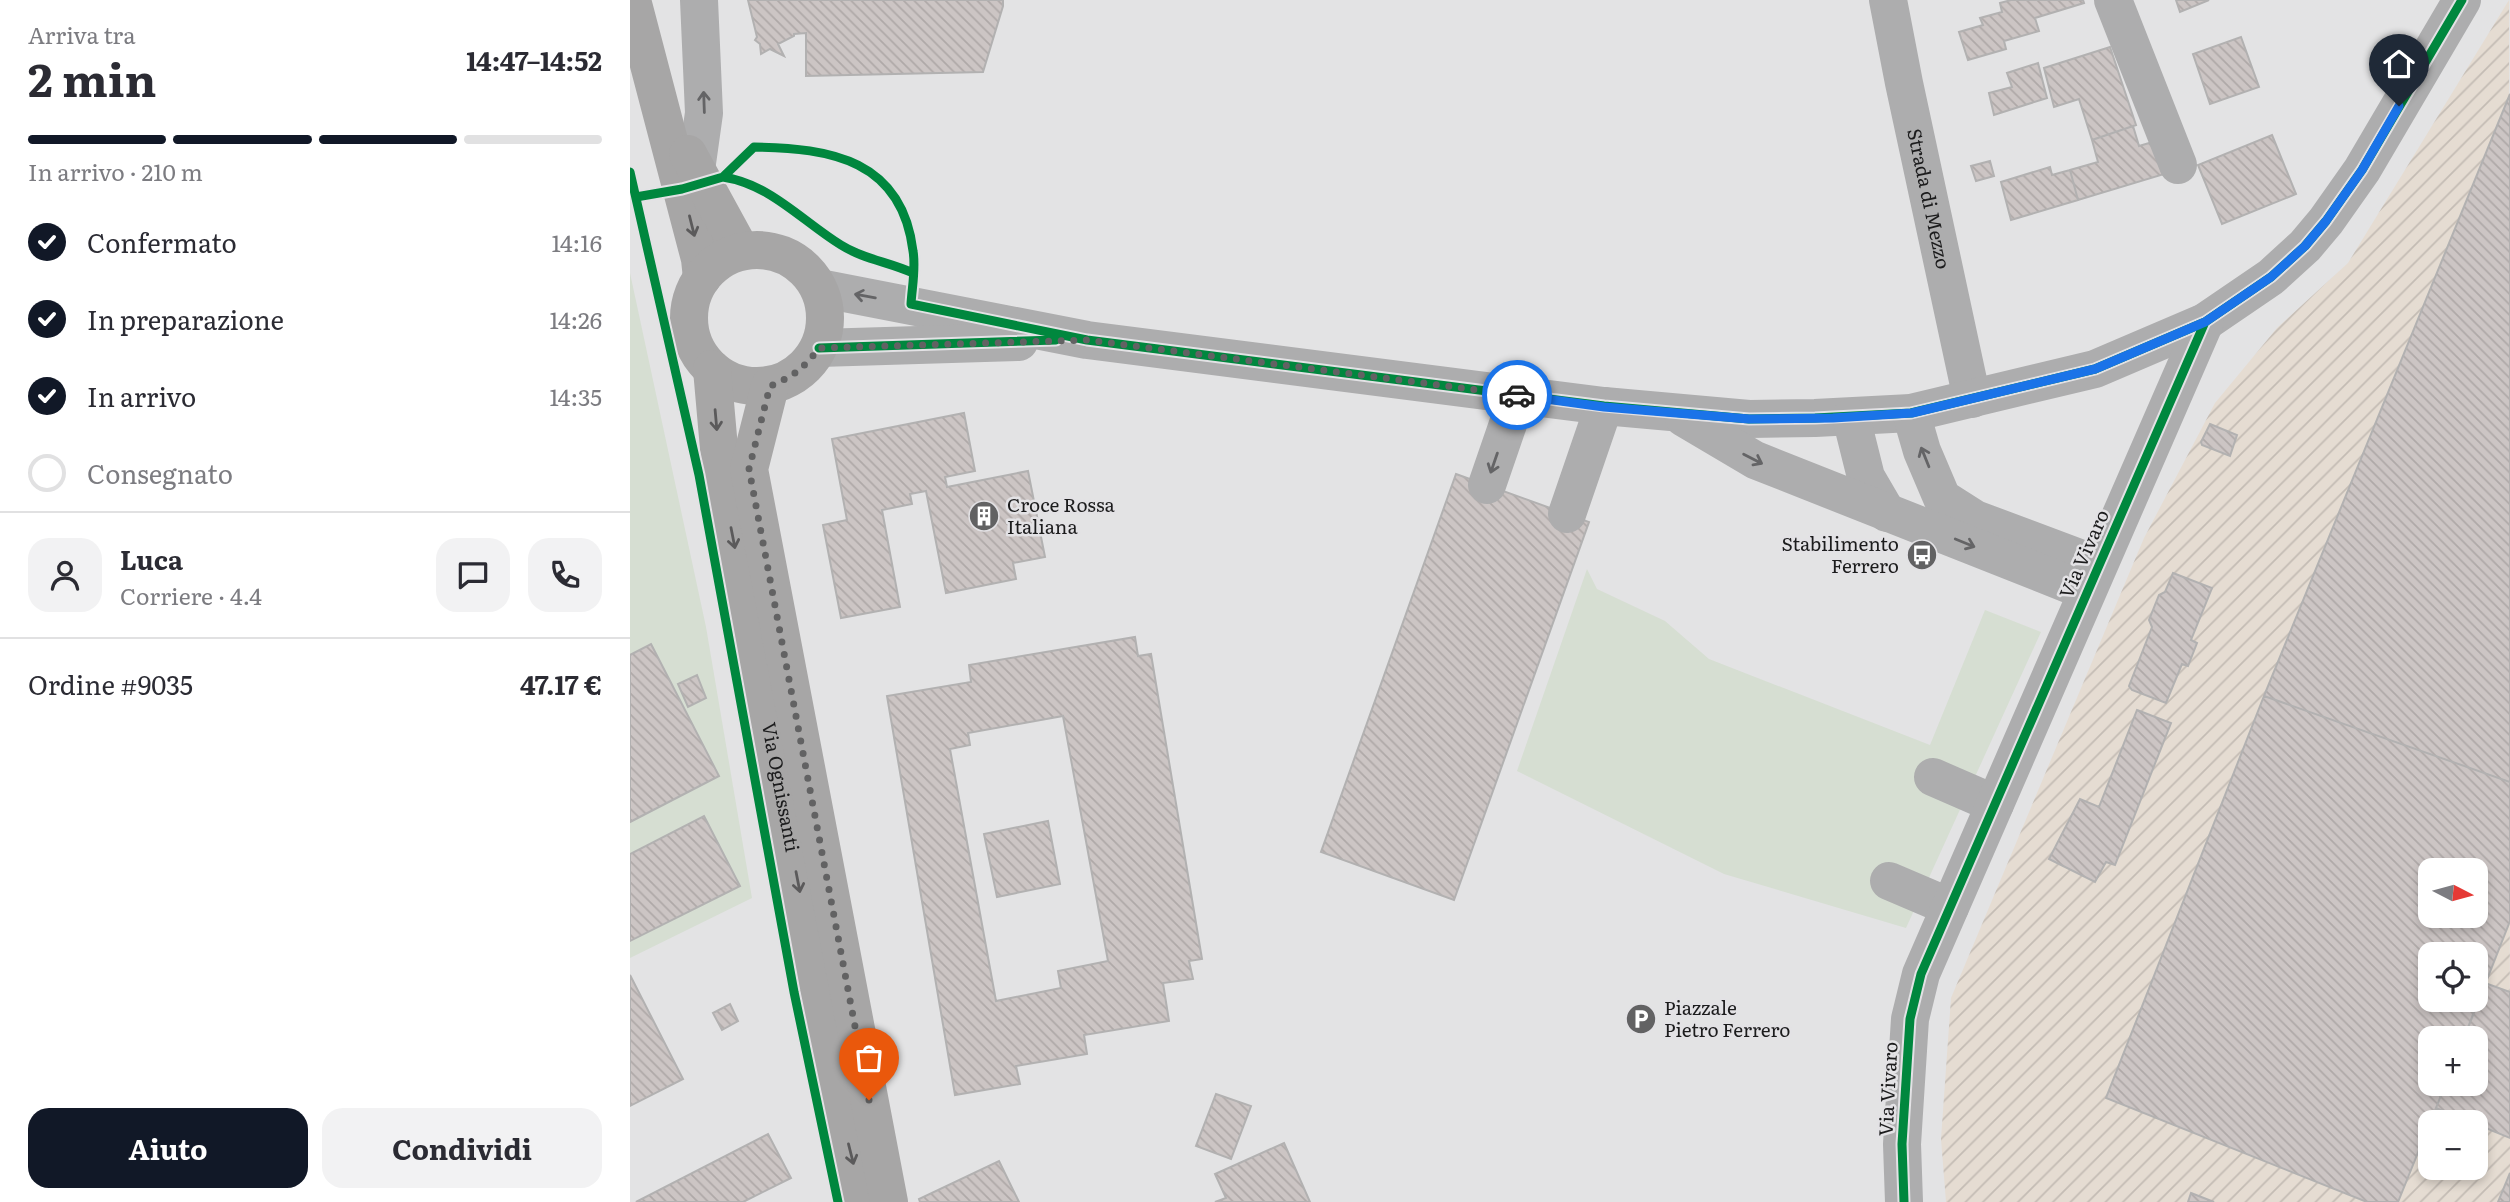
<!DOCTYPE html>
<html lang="it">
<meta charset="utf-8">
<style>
body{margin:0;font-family:Literata,serif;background:#f2f2f3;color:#2b2b33;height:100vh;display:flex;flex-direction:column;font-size:26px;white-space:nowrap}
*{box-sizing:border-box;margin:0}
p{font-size:23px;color:#7c7c81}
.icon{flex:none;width:38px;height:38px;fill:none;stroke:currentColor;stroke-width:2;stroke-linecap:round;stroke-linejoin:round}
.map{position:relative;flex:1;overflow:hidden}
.sheet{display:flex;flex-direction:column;background:#fff;width:630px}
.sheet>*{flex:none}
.needle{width:46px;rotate:96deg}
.tools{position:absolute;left:1788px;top:858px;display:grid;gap:14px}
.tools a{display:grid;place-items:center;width:70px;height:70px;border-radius:14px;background:#fff;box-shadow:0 4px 10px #0003;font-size:35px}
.pin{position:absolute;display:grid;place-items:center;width:60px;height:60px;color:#fff;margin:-72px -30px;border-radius:50% 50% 50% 0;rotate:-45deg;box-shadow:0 0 7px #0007}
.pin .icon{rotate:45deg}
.courier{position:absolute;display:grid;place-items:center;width:70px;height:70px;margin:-35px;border:5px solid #1a73e8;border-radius:50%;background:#fff;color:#222;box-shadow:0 2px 9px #0007}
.summary em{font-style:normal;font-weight:700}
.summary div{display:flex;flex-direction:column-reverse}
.summary{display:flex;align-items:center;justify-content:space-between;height:119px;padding:0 28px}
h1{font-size:46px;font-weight:700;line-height:52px}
.bar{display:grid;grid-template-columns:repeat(4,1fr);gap:10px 7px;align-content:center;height:84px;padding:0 28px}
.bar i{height:9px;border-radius:5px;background:#e1e1e2}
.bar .active{background:#111827}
.bar p{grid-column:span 4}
.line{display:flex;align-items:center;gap:18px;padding:0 28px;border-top:2px solid #e1e1e2}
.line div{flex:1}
.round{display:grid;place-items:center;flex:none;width:74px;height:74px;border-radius:21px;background:#f2f2f3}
ol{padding:0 28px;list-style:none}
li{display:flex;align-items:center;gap:21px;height:77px}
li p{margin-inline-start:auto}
li .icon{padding:7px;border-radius:50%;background:#111827;color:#fff;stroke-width:4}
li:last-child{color:#7c7c81}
li i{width:38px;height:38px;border:4px solid #e1e1e2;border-radius:50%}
.cta{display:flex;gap:14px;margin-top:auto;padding:14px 28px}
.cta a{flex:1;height:80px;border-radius:21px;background:#111827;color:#fff;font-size:28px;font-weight:700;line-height:80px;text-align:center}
.cta a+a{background:#f2f2f3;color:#2b2b33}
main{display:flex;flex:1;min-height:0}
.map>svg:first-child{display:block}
.industrial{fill:url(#industrial-furrows);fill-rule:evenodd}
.green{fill:#d6ded2}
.building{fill:url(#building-back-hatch);stroke:#b2b1b1;stroke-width:2;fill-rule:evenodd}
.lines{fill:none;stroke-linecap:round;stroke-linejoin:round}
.minor{stroke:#adadae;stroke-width:38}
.major{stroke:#a7a6a6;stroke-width:38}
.cycleway-casing{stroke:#e3e2e5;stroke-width:13}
.cycleway{stroke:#00873e;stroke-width:9}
.oneway{stroke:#646466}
.oneway2{stroke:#5b5a5b}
.done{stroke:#626263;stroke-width:7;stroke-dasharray:0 12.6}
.route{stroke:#1a73e8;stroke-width:9}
.labels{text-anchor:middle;stroke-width:5;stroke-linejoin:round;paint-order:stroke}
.street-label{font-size:19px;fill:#1c1c1d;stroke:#e3e2e5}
.poi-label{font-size:19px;fill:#1c1c1d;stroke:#e3e2e5;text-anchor:start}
</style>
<main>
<section class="sheet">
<div class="summary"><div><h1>2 min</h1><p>Arriva tra</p></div><em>14:47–14:52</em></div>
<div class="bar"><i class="active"></i><i class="active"></i><i class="active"></i><i></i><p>In arrivo · 210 m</p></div>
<ol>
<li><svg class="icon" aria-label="check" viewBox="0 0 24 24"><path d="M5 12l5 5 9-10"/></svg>Confermato<p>14:16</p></li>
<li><svg class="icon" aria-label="check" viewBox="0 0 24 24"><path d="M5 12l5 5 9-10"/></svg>In preparazione<p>14:26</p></li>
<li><svg class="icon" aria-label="check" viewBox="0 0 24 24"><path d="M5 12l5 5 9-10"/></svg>In arrivo<p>14:35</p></li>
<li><i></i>Consegnato</li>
</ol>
<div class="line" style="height:126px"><a class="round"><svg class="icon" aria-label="person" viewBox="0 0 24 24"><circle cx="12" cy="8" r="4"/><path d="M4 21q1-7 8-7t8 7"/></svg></a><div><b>Luca</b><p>Corriere · 4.4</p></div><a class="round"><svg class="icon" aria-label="chat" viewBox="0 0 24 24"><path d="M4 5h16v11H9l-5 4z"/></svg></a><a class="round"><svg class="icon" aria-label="phone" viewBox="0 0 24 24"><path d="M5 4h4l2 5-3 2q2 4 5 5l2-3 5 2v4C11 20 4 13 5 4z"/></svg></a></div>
<div class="line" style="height:91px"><div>Ordine #9035</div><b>47.17 €</b></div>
<div class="cta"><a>Aiuto</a><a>Condividi</a></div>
</section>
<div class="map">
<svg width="1880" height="1202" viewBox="0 0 1880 1202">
<defs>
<pattern id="industrial-furrows" width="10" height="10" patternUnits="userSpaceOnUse" patternTransform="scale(1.75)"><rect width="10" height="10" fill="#e5dcd2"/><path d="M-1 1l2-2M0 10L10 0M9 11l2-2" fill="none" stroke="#c4bcb4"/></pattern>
<pattern id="building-back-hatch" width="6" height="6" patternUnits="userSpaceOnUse" patternTransform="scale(1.75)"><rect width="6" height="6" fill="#ccc5c4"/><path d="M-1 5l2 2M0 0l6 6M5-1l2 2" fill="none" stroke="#afa9a8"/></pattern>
</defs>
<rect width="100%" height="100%" fill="#e3e3e4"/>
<path class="industrial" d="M1879 0 1880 1202H1316L1311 1139 1321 998 1514 538 1585 403 1647 328 1718 263ZM1801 870H1846V915H1801ZM1801 954H1846V999H1801ZM1801 1038H1846V1083H1801ZM1801 1122H1846V1167H1801Z"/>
<path class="green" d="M0 273 76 627 122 898 0 958Z
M957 569 967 589 1035 621 1079 659 1300 745 1355 610 1411 632 1276 928 1094 874 887 771Z"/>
<path class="building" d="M118 0H373V6L353 72 176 76V33L164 34V36L148 44 154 56 140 49 131 54 130 44 125 40 127 37Z
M1381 0H1453L1454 3 1405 18 1409 31 1374 41 1376 49 1338 60 1329 32 1353 25 1350 18 1372 12 1370 3Z
M1546 0H1579L1550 12Z
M1611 37 1629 87 1580 104 1563 54Z
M1480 47 1506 125 1462 140 1449 99 1424 107 1414 68Z
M1408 63 1417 98 1364 115 1359 93 1382 87 1377 73Z
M1880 94V782L1634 696Z
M1503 126 1509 146 1526 141 1541 172 1448 200 1440 170 1468 162 1462 140Z
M1642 135 1666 194 1592 224 1568 165Z
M1360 161 1364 176 1346 181 1341 166Z
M1420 167 1422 175 1440 170 1448 200 1381 220 1371 182Z
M334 413 345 471 315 477 317 487 398 471 415 557 383 563 386 579 316 593 296 491 280 494 282 504 252 510 270 607 211 618 193 525 217 520 202 439Z
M1580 424 1607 435 1600 456 1572 445 1571 442Z
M826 474 959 522 824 900 691 852Z
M1543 573 1582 588 1561 640 1567 643 1558 666 1552 664 1536 703 1502 690 1499 686 1522 627 1519 620 1529 595 1535 592Z
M505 637 508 656 521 654 572 959 559 961 563 979 533 983 539 1021 454 1035 457 1054 386 1066 390 1084 325 1095 257 696 341 682 339 665ZM433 716 478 961 428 971 431 988 366 1001 320 749 340 745 338 733Z
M21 644 89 776 0 822V655Z
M67 675 76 698 58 707 48 684Z
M1634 696 1880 782V921L1834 1038H1801V1083H1816L1768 1202H1737L1476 1098ZM1801 870H1846V915H1801ZM1801 954H1846V999H1801Z
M1507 710 1541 723 1485 865 1476 862 1465 882 1419 859 1450 799 1469 807Z
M74 816 110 886 0 941V854Z
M418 821 430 884 367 897 354 834Z
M0 975 53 1079 0 1106Z
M1855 983 1880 992V1138L1846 1124V1122H1840L1806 1108 1816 1083H1846V1038H1834Z
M100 1004 108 1021 92 1030 83 1013Z
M586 1094 621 1106 601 1159 566 1146Z
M138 1134 161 1178 113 1202H6Z
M654 1143 680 1202H585L596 1198 585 1174Z
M369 1161 389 1202H290L289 1199Z
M1880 1173V1202H1868Z
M1561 1193 1584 1202H1558Z"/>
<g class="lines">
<g class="minor">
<path id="s1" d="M1258 0 1274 83 1342 399"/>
<path d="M1483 0 1548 165"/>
<path d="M66 170 74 113 69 0"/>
<path d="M189 288 457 340 974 406 1119 419 1185 418 1281 413 1465 369 1575 322 1641 277 1675 246 1696 221 1732 170 1832 0"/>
<path d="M189 348 389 342"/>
<path d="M1281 413 1292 451 1312 498 1345 519 1468 565"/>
<path d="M1221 417 1236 477 1257 513"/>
<path d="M1054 418 1125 460 1456 591"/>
<path d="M857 485 888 395"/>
<path d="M937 514 974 406"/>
<path d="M1303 777 1365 804"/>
<path d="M1259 881 1320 907"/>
<path d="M1274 1202 1272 1144 1280 1019 1291 974 1575 322"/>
</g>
<g class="major">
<path d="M2 0 70 259 72 278"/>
<path d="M58 154 111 251"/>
<circle cx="127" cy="318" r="68"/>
<path id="s2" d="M82 369 91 471 220 1154 234 1202"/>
<path d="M140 386 119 469 259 1202"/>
</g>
<g class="cycleway-casing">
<path id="cycleway" d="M0 172 69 475 164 992 208 1202
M93 177C140 184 172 221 211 245 233 259 259 262 283 273
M6 197 52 189 93 177 124 147C201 148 272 160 283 251 286 268 282 287 281 304L457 340 974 406 1119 419 1185 418 1281 413 1465 369 1575 322 1641 277 1675 246 1696 221 1732 170 1832 0
M189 348 426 340
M1274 1202 1272 1144 1280 1019 1291 974 1575 322"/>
</g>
<use href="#cycleway" class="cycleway"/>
</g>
<defs><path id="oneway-shaft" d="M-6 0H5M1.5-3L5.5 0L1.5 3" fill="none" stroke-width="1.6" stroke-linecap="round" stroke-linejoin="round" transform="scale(1.75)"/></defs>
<g class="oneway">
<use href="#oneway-shaft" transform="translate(74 102) rotate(-92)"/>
<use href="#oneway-shaft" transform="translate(235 296) rotate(-170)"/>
<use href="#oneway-shaft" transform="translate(1295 457) rotate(-112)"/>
<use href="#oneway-shaft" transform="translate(1123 459) rotate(27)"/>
<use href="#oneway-shaft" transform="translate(864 463) rotate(109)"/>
<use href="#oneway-shaft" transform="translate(1335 543) rotate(22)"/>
</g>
<g class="oneway2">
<use href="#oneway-shaft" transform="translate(62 226) rotate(76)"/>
<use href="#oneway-shaft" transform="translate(86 420) rotate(85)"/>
<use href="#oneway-shaft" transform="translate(103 538) rotate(79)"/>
<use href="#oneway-shaft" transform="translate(168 882) rotate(79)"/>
<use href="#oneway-shaft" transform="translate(221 1154) rotate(76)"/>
</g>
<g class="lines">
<path class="done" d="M239 1100 119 469 140 386C163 377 175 367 189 348L457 340 887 395"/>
<path class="route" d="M887 395 974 407 1119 419 1203 418 1282 413 1465 369 1575 322 1641 277 1675 246 1696 221 1732 170 1769 106"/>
</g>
<defs>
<g id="building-disc" transform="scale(1.575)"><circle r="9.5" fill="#626263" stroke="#e3e2e5"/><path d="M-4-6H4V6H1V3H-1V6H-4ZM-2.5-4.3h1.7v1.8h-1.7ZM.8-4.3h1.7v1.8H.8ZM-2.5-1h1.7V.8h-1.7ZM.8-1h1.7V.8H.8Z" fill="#fff"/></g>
<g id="bus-disc" transform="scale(1.575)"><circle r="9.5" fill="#626263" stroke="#e3e2e5"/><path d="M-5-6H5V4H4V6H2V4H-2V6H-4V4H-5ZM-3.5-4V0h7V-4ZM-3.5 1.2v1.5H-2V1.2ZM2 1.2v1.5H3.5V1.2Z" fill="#fff"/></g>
<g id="parking-disc" transform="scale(1.575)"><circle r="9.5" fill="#626263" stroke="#e3e2e5"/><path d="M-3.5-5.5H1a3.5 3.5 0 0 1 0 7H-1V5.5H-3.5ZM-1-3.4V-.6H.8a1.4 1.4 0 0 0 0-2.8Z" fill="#fff"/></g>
</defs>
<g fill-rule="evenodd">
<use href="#building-disc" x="354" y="516"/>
<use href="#bus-disc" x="1292" y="555"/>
<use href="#parking-disc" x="1011" y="1019"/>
</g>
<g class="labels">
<g class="street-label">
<text dy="7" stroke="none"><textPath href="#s1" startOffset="203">Strada di Mezzo</textPath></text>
<text transform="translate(1454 554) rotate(-66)" y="7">Via Vivaro</text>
<text dy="7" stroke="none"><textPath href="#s2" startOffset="424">Via Ognissanti</textPath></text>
<text transform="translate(1258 1089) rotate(-87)" y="7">Via Vivaro</text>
</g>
<g class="poi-label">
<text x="377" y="512">Croce Rossa<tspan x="377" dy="22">Italiana</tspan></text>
<text x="1269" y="551" text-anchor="end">Stabilimento<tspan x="1269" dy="22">Ferrero</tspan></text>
<text x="1034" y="1015">Piazzale<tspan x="1034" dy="22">Pietro Ferrero</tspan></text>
</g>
</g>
</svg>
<div class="tools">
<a><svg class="needle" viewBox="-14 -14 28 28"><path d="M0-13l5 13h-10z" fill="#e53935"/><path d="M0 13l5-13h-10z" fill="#7c7c81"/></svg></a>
<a><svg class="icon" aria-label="locate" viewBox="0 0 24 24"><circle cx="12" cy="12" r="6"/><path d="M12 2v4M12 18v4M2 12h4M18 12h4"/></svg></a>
<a>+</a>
<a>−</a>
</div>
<div class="pin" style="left:239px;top:1100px;background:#ea580c"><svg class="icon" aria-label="bag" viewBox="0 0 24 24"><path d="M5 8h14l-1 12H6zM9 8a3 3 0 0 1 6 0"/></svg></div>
<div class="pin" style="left:1769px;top:106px;background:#1f2937"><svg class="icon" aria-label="home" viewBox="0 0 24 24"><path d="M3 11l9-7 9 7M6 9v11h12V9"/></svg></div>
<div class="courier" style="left:887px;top:395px"><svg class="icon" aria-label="car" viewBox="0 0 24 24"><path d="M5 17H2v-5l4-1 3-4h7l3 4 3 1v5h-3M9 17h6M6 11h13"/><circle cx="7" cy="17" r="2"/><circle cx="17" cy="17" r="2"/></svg></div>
</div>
</main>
